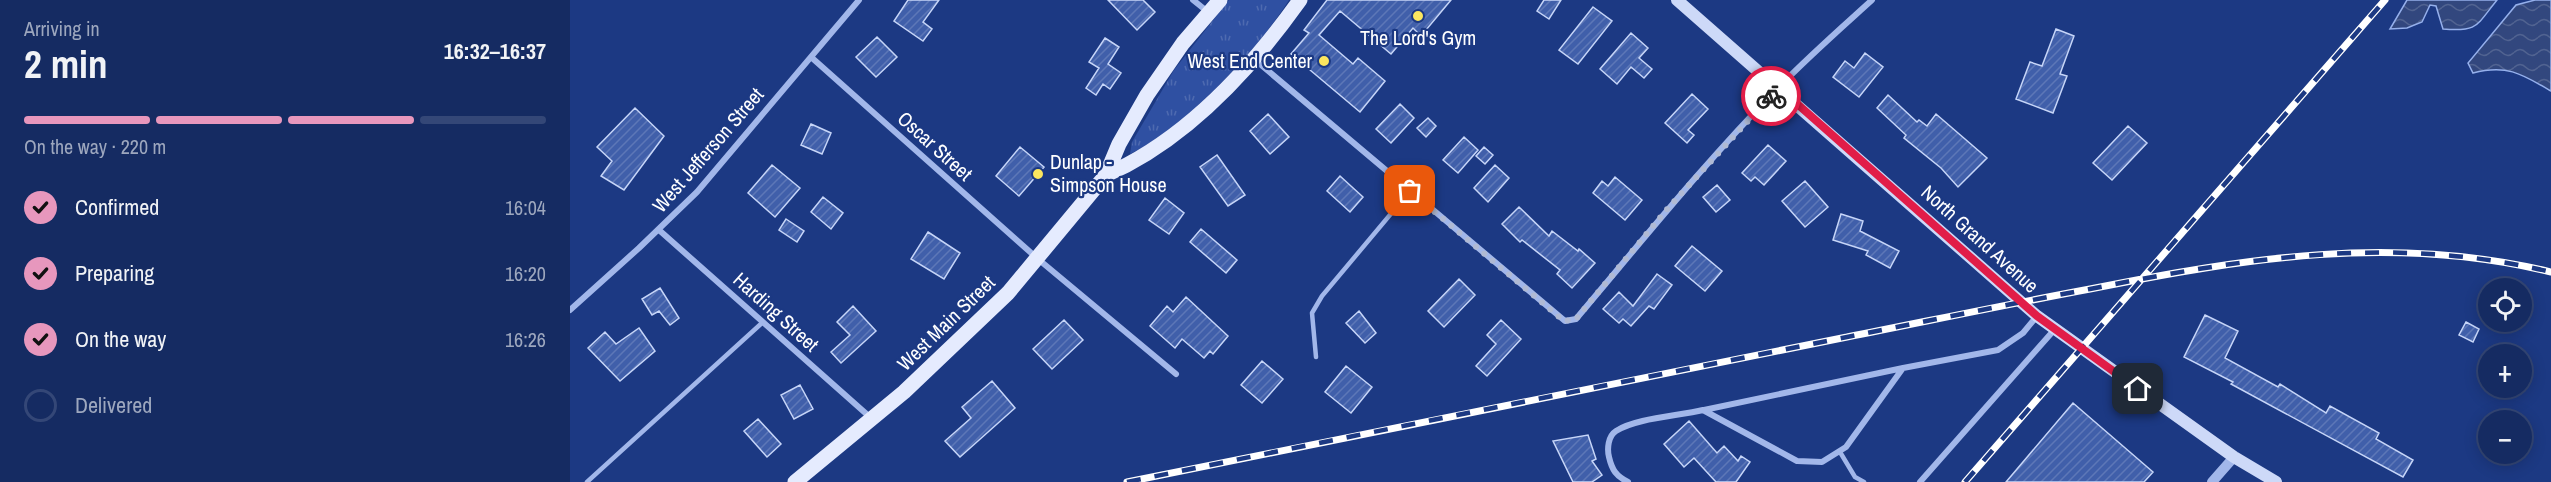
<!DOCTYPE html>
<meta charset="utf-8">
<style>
body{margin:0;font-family:"Archivo Narrow",sans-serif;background:#22376b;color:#f1f3f6;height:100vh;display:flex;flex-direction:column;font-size:22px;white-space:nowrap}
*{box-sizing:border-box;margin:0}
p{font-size:20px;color:#9da7be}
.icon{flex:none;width:33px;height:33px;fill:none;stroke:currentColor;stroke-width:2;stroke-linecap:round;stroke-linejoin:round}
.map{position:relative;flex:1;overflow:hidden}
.side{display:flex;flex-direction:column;background:#152b62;width:570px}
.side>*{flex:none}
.buttons{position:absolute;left:1908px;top:278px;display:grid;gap:12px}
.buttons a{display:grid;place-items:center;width:54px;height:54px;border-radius:50%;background:#152b62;box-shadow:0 3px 15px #0003,0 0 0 2px #344777;font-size:30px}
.pin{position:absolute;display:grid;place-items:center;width:51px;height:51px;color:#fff;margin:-26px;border-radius:12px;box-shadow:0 3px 9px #0006}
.courier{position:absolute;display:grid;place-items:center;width:60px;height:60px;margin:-30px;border:4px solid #e11d48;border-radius:50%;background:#fff;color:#222;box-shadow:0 2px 8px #0007}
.head em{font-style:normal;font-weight:800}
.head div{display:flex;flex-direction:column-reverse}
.head{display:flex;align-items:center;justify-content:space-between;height:102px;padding:0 24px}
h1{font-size:39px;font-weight:800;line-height:45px}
.bar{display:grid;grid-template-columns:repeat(4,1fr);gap:9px 6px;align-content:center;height:72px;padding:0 24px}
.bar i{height:8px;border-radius:4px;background:#344777}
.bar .active{background:#e797bd}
.bar p{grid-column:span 4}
ol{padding:0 24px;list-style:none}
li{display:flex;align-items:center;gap:18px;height:66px}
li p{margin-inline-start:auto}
li .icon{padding:6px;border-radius:50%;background:#e797bd;color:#111;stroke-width:4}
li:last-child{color:#9da7be}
li i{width:33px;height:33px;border:3px solid #344777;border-radius:50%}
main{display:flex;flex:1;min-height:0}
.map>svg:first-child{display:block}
.park{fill:url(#park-tufts)}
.water{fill:url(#water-waves);stroke:#95b0ec;stroke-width:1.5}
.building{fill:url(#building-hatch);stroke:#c6d5f8;stroke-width:1.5}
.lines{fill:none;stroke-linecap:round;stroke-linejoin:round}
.service{stroke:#a2b7ea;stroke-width:4.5}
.minor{stroke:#a2b7ea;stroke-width:6}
.tertiary{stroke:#a2b7ea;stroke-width:10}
.secondary{stroke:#cdd9f8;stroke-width:12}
.primary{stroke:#e5ebfe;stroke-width:15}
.rail-casing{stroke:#fff;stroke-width:7}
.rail{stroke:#1c3983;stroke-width:4.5;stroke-dasharray:14;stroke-linecap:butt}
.done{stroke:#b0bad4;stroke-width:6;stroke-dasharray:0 10.8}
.route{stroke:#e11d48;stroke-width:8}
.poi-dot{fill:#fbe65f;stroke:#1c3983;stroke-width:2}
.labels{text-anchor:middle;stroke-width:4.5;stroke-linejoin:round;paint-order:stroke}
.poi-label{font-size:20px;fill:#fff;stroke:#1c3983}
.street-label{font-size:20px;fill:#fff;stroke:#1c3983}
</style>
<main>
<section class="side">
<div class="head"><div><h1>2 min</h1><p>Arriving in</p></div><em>16:32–16:37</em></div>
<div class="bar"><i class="active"></i><i class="active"></i><i class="active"></i><i></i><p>On the way · 220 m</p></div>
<ol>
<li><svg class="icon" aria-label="check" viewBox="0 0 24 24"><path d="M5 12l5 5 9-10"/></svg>Confirmed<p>16:04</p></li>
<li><svg class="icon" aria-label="check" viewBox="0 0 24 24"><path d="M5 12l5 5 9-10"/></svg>Preparing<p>16:20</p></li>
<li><svg class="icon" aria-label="check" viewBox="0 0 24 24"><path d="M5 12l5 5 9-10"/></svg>On the way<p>16:26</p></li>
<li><i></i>Delivered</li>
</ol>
</section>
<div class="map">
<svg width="1981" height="482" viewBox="0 0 1981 482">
<defs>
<pattern id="park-tufts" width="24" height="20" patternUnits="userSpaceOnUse" patternTransform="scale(1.5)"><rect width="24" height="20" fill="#2f50a2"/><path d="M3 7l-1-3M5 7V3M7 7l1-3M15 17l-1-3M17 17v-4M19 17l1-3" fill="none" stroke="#4e6ab0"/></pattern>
<pattern id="water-waves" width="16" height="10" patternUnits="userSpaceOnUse" patternTransform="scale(1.5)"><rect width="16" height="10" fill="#32477e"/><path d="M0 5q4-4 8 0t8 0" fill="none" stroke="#516391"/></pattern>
<pattern id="building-hatch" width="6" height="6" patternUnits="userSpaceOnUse" patternTransform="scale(1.5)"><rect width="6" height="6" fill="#405faa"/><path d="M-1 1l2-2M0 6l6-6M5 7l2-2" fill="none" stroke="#5d77b7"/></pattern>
</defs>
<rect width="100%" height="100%" fill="#1c3983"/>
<path class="park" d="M659 0H719C686 52 616 126 560 154L562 142 604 70Z"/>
<path class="water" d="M1837 0H1927C1906 26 1908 32 1873 29L1866 6 1860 5 1852 22 1837 28 1820 29Z
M1965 0H1981V91C1952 74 1937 64 1903 73L1898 63 1946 5Z"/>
<path class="building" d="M338 0H369L353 22 362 29 353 41 324 21Z
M538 0H573L585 12 567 30Z
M757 0H881L851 36 843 28 821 54 770 11 749 35 783 64 788 58 815 81 790 112 721 54 739 33 734 30Z
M974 0H991L979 19 967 11Z
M1023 7 1042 21 1008 64 989 50Z
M1486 29 1504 36 1490 74 1497 76 1483 113 1446 99 1460 62 1472 66Z
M1061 33 1078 48 1069 58 1082 69 1074 78 1061 67 1047 84 1030 69Z
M307 37 327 57 306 77 286 57Z
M535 38 549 47 538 64 551 73 540 89 533 84 526 95 516 88 529 68 519 62Z
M1295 53 1313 67 1289 97 1263 77 1275 61 1284 68Z
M1122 94 1138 109 1118 130 1124 135 1117 143 1095 123Z
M1318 95 1347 122 1349 120 1357 126 1366 114 1417 158 1388 187 1371 168 1334 138 1336 135 1307 108Z
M830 104 844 118 821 143 806 129Z
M65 108 94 136 54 190 31 176 42 161 27 147Z
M698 114 719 137 700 154 680 131Z
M858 118 866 126 856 137 847 128Z
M241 124 261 133 252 154 231 145Z
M1558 126 1577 143 1542 180 1523 163Z
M894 137 908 150 888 173 873 160Z
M1198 145 1216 161 1194 185 1185 177 1181 181 1172 173Z
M450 147 474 167 449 196 426 176Z
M914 147 923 155 915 164 906 156Z
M647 155 675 195 658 206 630 167Z
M202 165 230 188 205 217 178 193Z
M925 165 939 178 918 202 904 188Z
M770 176 793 197 780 212 757 191Z
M1045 177 1072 200 1055 220 1023 193 1032 181 1038 186Z
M1235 181 1258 207 1235 227 1212 201Z
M1147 185 1160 200 1146 212 1133 197Z
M253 197 273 213 261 229 241 212Z
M595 198 614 213 599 234 579 220Z
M949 207 979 236 982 231 1008 251 1009 249 1025 263 1002 288 987 274 990 270 952 240 950 242 932 224Z
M1271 214 1293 221 1290 231 1329 251 1320 268 1296 255 1298 251 1263 240Z
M216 219 234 231 227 242 209 230Z
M631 229 667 260 656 273 620 242Z
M358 232 390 253 374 279 341 259Z
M1122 246 1152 271 1135 291 1105 266Z
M1087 274 1102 285 1084 309 1079 306 1061 326 1053 319 1049 323 1033 309 1049 292 1063 306Z
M889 279 905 295 874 327 858 311Z
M90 288 109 318 100 325 89 311 82 315 72 299Z
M616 297 658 336 643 354 640 351 634 358 612 339 605 348 580 326 597 306 603 312Z
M283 306 306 331 271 363 261 352 280 335 267 322Z
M789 311 806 333 795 343 776 323Z
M1635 315 1668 331 1655 358 1708 387 1710 384 1756 413 1760 406 1809 433 1806 439 1843 460 1833 477 1661 384 1663 382 1614 357Z
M494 320 513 340 482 369 463 349Z
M931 320 951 339 917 376 906 366 926 344 917 335Z
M1896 322 1909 329 1903 342 1889 335Z
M69 328 85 351 50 381 18 348 35 332 46 344Z
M692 361 713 379 692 403 671 385Z
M776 366 802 387 781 413 755 392Z
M422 381 445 408 390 457 375 441 401 418 392 407Z
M230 385 243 409 224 419 211 395Z
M1503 403 1583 472 1574 482H1436Z
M188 419 211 444 197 457 174 431Z
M1119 421 1147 453 1154 446 1168 461 1171 456 1180 462 1166 482H1146L1124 458 1114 467 1094 444Z
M1018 435 1026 459 1022 461 1032 475 1022 482H1003L983 441Z"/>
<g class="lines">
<path class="service" d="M746 357 742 313 752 296 840 191
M1270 452 1285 477 1294 482
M17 482 193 322"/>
<path class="minor" d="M623 0 638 12
M241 57 468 259 606 374
M684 59 995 321 1006 319C1072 241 1136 161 1208 88 1238 57 1270 29 1302 0
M89 230 301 418
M0 310 69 248 127 192 289 0
M1134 410 1333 368
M1058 482C1046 476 1042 470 1039 457 1037 449 1038 436 1046 431 1066 418 1109 416 1133 410L1227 461 1252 462 1276 447 1333 368 1428 350 1453 333 1467 316
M1350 482 1485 329"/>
<path class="tertiary" d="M1642 482 1664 457"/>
<path class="secondary" d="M1107 0 1467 316 1664 457 1706 482"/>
<path class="primary" d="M536 175C616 140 680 70 730 0
M225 482 334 392 438 293 536 175 549 144 577 95 613 43 650 0"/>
<g class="rail-casing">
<path id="rail" d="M557 482C797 433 1037 385 1277 337 1358 321 1439 304 1520 289 1675 258 1824 234 1981 272
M1395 482 1815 0"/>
</g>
<use href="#rail" class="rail"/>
</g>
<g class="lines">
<path class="done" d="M840 191 994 321 1006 319 1098 208 1201 96"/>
<path class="route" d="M1201 96 1208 87 1467 316 1568 389"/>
</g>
<g class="poi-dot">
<circle cx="848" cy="16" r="6"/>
<circle cx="754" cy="61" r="6"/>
<circle cx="468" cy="174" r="6"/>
</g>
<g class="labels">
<g class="poi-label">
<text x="848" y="45">The Lord's Gym</text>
<text x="742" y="68" text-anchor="end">West End Center</text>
<text x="480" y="169" text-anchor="start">Dunlap -<tspan x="480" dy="23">Simpson House</tspan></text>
</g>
<g class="street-label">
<text transform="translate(365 146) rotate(42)" y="7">Oscar Street</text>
<text transform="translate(138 150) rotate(-49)" y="7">West Jefferson Street</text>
<text transform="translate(1410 239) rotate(42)" y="7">North Grand Avenue</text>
<text transform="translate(206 312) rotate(42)" y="7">Harding Street</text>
<text transform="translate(376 323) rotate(-44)" y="7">West Main Street</text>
</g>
</g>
</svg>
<div class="buttons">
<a><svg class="icon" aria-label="locate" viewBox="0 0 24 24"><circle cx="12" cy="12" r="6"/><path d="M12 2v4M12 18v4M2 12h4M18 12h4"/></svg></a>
<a>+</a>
<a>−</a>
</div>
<div class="pin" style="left:840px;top:191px;background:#ea580c"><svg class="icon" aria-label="bag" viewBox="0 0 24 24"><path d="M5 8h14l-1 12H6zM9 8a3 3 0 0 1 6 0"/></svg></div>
<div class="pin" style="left:1568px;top:389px;background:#1f2937"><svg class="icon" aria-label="home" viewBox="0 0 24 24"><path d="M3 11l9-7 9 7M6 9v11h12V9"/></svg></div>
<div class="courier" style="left:1201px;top:96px"><svg class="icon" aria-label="bike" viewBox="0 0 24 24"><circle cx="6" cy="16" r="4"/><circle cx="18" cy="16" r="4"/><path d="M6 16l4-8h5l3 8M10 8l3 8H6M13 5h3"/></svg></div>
</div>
</main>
